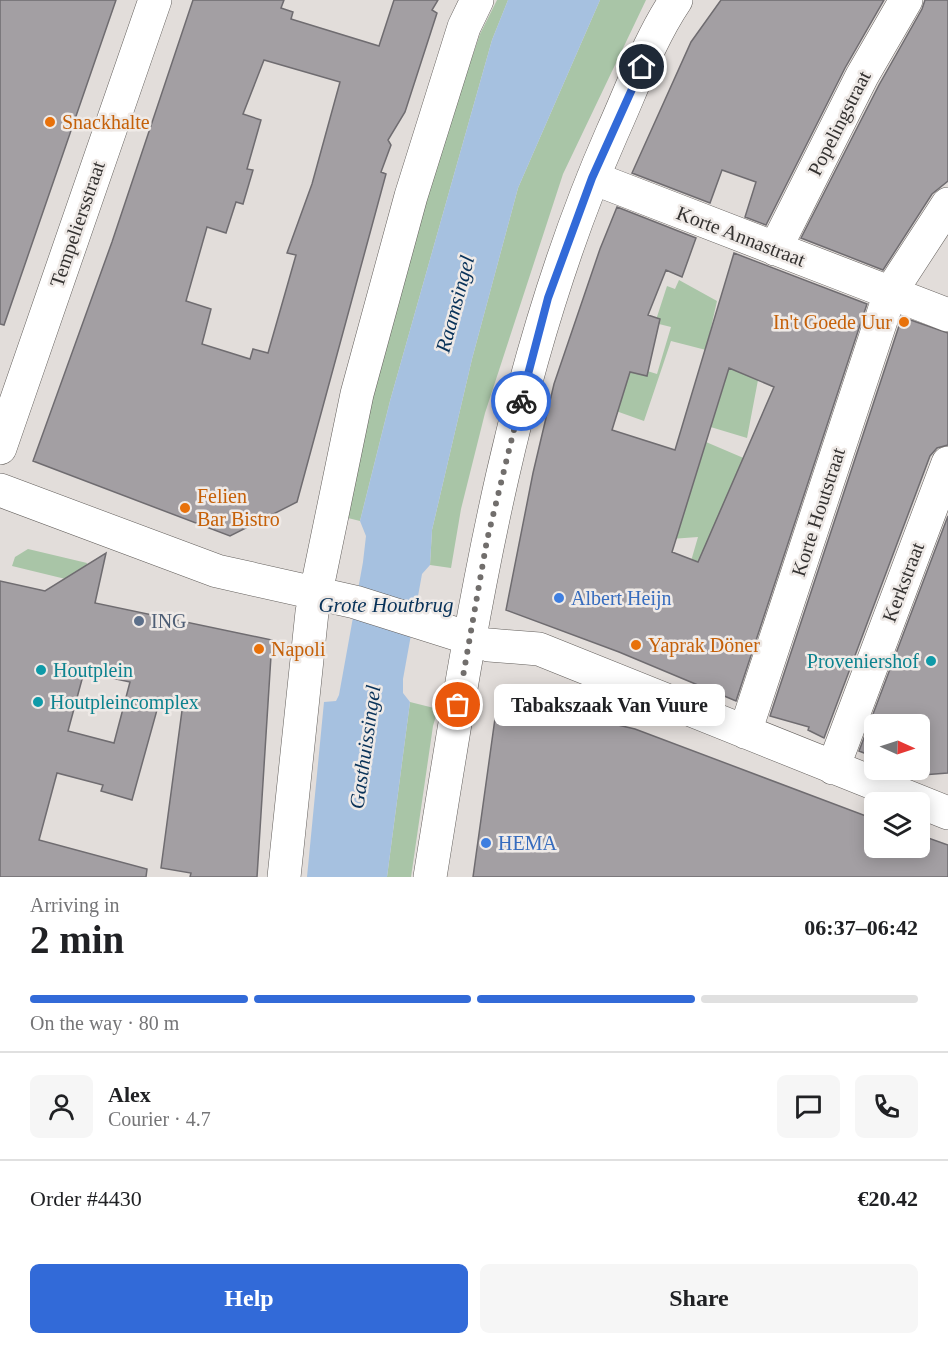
<!DOCTYPE html>
<meta charset="utf-8">
<style>
body{margin:0;font-family:Georgia,serif;background:#f6f6f6;color:#202124;height:100vh;display:flex;flex-direction:column;font-size:22px;white-space:nowrap}
*{box-sizing:border-box;margin:0}
p{font-size:20px;color:#757577}
.icon{flex:none;width:33px;height:33px;fill:none;stroke:currentColor;stroke-width:2;stroke-linecap:round;stroke-linejoin:round}
.map{position:relative;height:877px;overflow:hidden}
.drawer{display:flex;flex-direction:column;background:#fff;flex:1}
.drawer>*{flex:none}
.needle{width:39px;rotate:93deg}
.fabs{position:absolute;left:864px;top:714px;display:grid;gap:12px}
.fabs a{display:grid;place-items:center;width:66px;height:66px;border-radius:9px;background:#fff;box-shadow:0 3px 15px #0003;font-size:30px}
.pin{position:absolute;display:grid;place-items:center;width:51px;height:51px;color:#fff;margin:-26px;border:3px solid #fff;border-radius:50%;box-shadow:0 2px 6px #0007}
.courier{position:absolute;display:grid;place-items:center;width:60px;height:60px;margin:-30px;border:4px solid #326ad8;border-radius:50%;background:#fff;color:#222;box-shadow:0 2px 8px #0007}
.bubble{position:absolute;height:42px;border-radius:9px;background:#fff;box-shadow:0 3px 15px #0003;font-size:20px;font-weight:600;line-height:42px;text-align:center}
.head em{font-style:normal;font-weight:600}
.head div{display:flex;flex-direction:column-reverse}
.head{display:flex;align-items:center;justify-content:space-between;height:102px;padding:0 30px}
h1{font-size:39px;font-weight:600;line-height:45px}
.bar{display:grid;grid-template-columns:repeat(4,1fr);gap:9px 6px;align-content:center;height:72px;padding:0 30px}
.bar i{height:8px;border-radius:4px;background:#e0e0e0}
.bar .selected{background:#326ad8}
.bar p{grid-column:span 4}
.line{display:flex;align-items:center;gap:15px;padding:0 30px;border-top:2px solid #e0e0e0}
.line div{flex:1}
.round{display:grid;place-items:center;flex:none;width:63px;height:63px;border-radius:9px;background:#f6f6f6}
.button{display:flex;gap:12px;margin-top:auto;padding:12px 30px}
.button a{flex:1;height:69px;border-radius:9px;background:#326ad8;color:#fff;font-size:24px;font-weight:600;line-height:69px;text-align:center}
.button a+a{background:#f6f6f6;color:#202124}
.map>svg:first-child{display:block}
.green{fill:#a9c5a7}
.water{fill:#a6c1e0}
.building{fill:#a39fa3;stroke:#6f6c70;stroke-width:1.5;fill-rule:evenodd}
.lines{fill:none;stroke-linecap:round;stroke-linejoin:round}
.minor-casing{stroke:#635f5c;stroke-width:34}
.minor{stroke:#fff;stroke-width:33}
.done{stroke:#716e6c;stroke-width:6;stroke-dasharray:0 10.8}
.route{stroke:#326ad8;stroke-width:8}
.food-dot{fill:#e8710a;stroke:#efeae7;stroke-width:2}
.shop-dot{fill:#3f7fe0;stroke:#efeae7;stroke-width:2}
.service-dot{fill:#5c6f8a;stroke:#efeae7;stroke-width:2}
.culture-dot{fill:#0f9aa8;stroke:#efeae7;stroke-width:2}
.labels{text-anchor:middle;stroke-width:5;stroke-linejoin:round;paint-order:stroke}
.food-label{font-size:20px;fill:#c56008;stroke:#efeae7;text-anchor:start}
.street-label{font-size:20px;fill:#343231;stroke:#efeae7}
.shop-label{font-size:20px;fill:#366cbe;stroke:#efeae7;text-anchor:start}
.service-label{font-size:20px;fill:#4e5e75;stroke:#efeae7;text-anchor:start}
.culture-label{font-size:20px;fill:#0d838f;stroke:#efeae7;text-anchor:start}
.water-label{font-size:21px;font-style:italic;fill:#083259;stroke:#efeae7}
</style>
<div class="map">
<svg width="948" height="877" viewBox="0 0 948 877">
<rect width="100%" height="100%" fill="#e2ddda"/>
<path class="green" d="M497 0H508L492 40 390 401 360 521 348 518 368 404 422 204 480 34Z
M600 0H646L563 174 485 413 461 509 451 568 430 565 432 530 472 359 518 188Z
M679 280 717 301 706 350 671 341 644 421 616 411 621 363 657 374 671 327 655 323 667 286 675 289Z
M717 342 762 359 747 438 704 425 699 439 769 469 719 600 689 568 698 537 657 540Z
M28 549 87 563 82 583 12 566 15 557Z
M410 702 438 709 433 726 411 877H387Z"/>
<path class="water" d="M508 0H600L518 188 472 359 432 530 430 565 422 574 403 679V693L410 702 387 877H307L324 702 336 701 339 695 363 562 366 536 360 521 390 401 492 40Z"/>
<path class="building" d="M0 0H116L4 325 0 324Z
M193 0H284L281 8 293 12 291 19 379 46 394 0H438L432 10 437 13 405 112 388 140 391 145 381 172 386 174 297 502 230 536 33 461 112 242ZM264 60 340 82 312 184 287 253 296 255 268 353 253 349 250 359 202 344 211 309 186 301 207 227 226 233 236 202 243 204 253 170 247 169 261 120 243 114Z
M721 0H884L845 68 766 225 745 217 756 182 722 170 710 203 632 173 691 42Z
M925 0H948V181L932 194 883 270 801 238 879 85 922 9Z
M617 207 696 238 682 277 666 270 648 315 660 319 647 376 630 372 612 430 675 450 734 253 867 304 736 701 619 652 506 610 533 473 554 384 600 249ZM729 368 774 387 698 562 672 552Z
M902 317 948 333V445L937 448 930 456 824 738 808 730 809 727 770 716Z
M948 516V773L922 775 908 770H920V724H874V757L859 751Z
M106 553 95 603 272 640 257 877H190L191 873 161 868 183 703 160 699 132 800 101 791 103 785 57 773 39 840 147 869 146 877H0V581L45 591ZM84 672 130 682 114 743 68 731Z
M498 697 635 729 874 819V848H920V835L948 845V877H473Z"/>
<g class="lines">
<g class="minor-casing">
<path id="minor" d="M593 178 948 315
M775 249 862 76 906 0
M0 448 155 0
M0 490 217 571 355 602 469 638
M489 645 539 649 948 813
M745 732 890 293 948 204
M833 768 948 463
M284 877 312 612 357 394 411 196 464 27 477 0
M430 877C471 624 508 369 612 133 632 89 649 40 676 0"/>
</g>
<use href="#minor" class="minor"/>
</g>
<g class="lines">
<path class="done" d="M458 705 487 540 521 401"/>
<path class="route" d="M521 401 548 298 592 178 642 67"/>
</g>
<g class="food-dot">
<circle cx="50" cy="122" r="6"/>
<circle cx="904" cy="322" r="6"/>
<circle cx="185" cy="508" r="6"/>
<circle cx="636" cy="645" r="6"/>
<circle cx="259" cy="649" r="6"/>
</g>
<g class="shop-dot">
<circle cx="559" cy="598" r="6"/>
<circle cx="486" cy="843" r="6"/>
</g>
<circle class="service-dot" cx="139" cy="621" r="6"/>
<g class="culture-dot">
<circle cx="931" cy="661" r="6"/>
<circle cx="41" cy="670" r="6"/>
<circle cx="38" cy="702" r="6"/>
</g>
<g class="labels">
<g class="food-label">
<text x="62" y="129">Snackhalte</text>
<text x="892" y="329" text-anchor="end">In't Goede Uur</text>
<text x="197" y="503">Felien<tspan x="197" dy="23">Bar Bistro</tspan></text>
<text x="648" y="652">Yaprak Döner</text>
<text x="271" y="656">Napoli</text>
</g>
<g class="street-label">
<text transform="translate(839 123) rotate(-63)" y="7">Popelingstraat</text>
<text transform="translate(77 224) rotate(-71)" y="7">Tempeliersstraat</text>
<text transform="translate(741 236) rotate(21)" y="7">Korte Annastraat</text>
<text transform="translate(818 512) rotate(-72)" y="7">Korte Houtstraat</text>
<text transform="translate(903 582) rotate(-69)" y="7">Kerkstraat</text>
</g>
<g class="shop-label">
<text x="571" y="605">Albert Heijn</text>
<text x="498" y="850">HEMA</text>
</g>
<g class="service-label">
<text x="151" y="628">ING</text>
</g>
<g class="culture-label">
<text x="919" y="668" text-anchor="end">Proveniershof</text>
<text x="53" y="677">Houtplein</text>
<text x="50" y="709">Houtpleincomplex</text>
</g>
<g class="water-label">
<text transform="translate(455 304) rotate(-75)" y="7">Raamsingel</text>
<text x="386" y="612">Grote Houtbrug</text>
<text transform="translate(365 747) rotate(-82)" y="7">Gasthuissingel</text>
</g>
</g>
</svg>
<div class="fabs">
<a><svg class="needle" viewBox="-14 -14 28 28"><path d="M0-13l5 13h-10z" fill="#e53935"/><path d="M0 13l5-13h-10z" fill="#757577"/></svg></a>
<a><svg class="icon" aria-label="layers" viewBox="0 0 24 24"><path d="M12 4l9 5-9 5-9-5zM3 14l9 5 9-5"/></svg></a>
</div>
<div class="pin" style="left:458px;top:705px;background:#ea580c"><svg class="icon" aria-label="bag" viewBox="0 0 24 24"><path d="M5 8h14l-1 12H6zM9 8a3 3 0 0 1 6 0"/></svg></div>
<div class="pin" style="left:642px;top:67px;background:#1f2937"><svg class="icon" aria-label="home" viewBox="0 0 24 24"><path d="M3 11l9-7 9 7M6 9v11h12V9"/></svg></div>
<div class="courier" style="left:521px;top:401px"><svg class="icon" aria-label="bike" viewBox="0 0 24 24"><circle cx="6" cy="16" r="4"/><circle cx="18" cy="16" r="4"/><path d="M6 16l4-8h5l3 8M10 8l3 8H6M13 5h3"/></svg></div>
<div class="bubble" style="left:494px;top:684px;width:231px">Tabakszaak Van Vuure</div>
</div>
<section class="drawer">
<div class="head"><div><h1>2 min</h1><p>Arriving in</p></div><em>06:37–06:42</em></div>
<div class="bar"><i class="selected"></i><i class="selected"></i><i class="selected"></i><i></i><p>On the way · 80 m</p></div>
<div class="line" style="height:108px"><a class="round"><svg class="icon" aria-label="person" viewBox="0 0 24 24"><circle cx="12" cy="8" r="4"/><path d="M4 21q1-7 8-7t8 7"/></svg></a><div><b>Alex</b><p>Courier · 4.7</p></div><a class="round"><svg class="icon" aria-label="chat" viewBox="0 0 24 24"><path d="M4 5h16v11H9l-5 4z"/></svg></a><a class="round"><svg class="icon" aria-label="phone" viewBox="0 0 24 24"><path d="M5 4h4l2 5-3 2q2 4 5 5l2-3 5 2v4C11 20 4 13 5 4z"/></svg></a></div>
<div class="line" style="height:78px"><div>Order #4430</div><b>€20.42</b></div>
<div class="button"><a>Help</a><a>Share</a></div>
</section>
